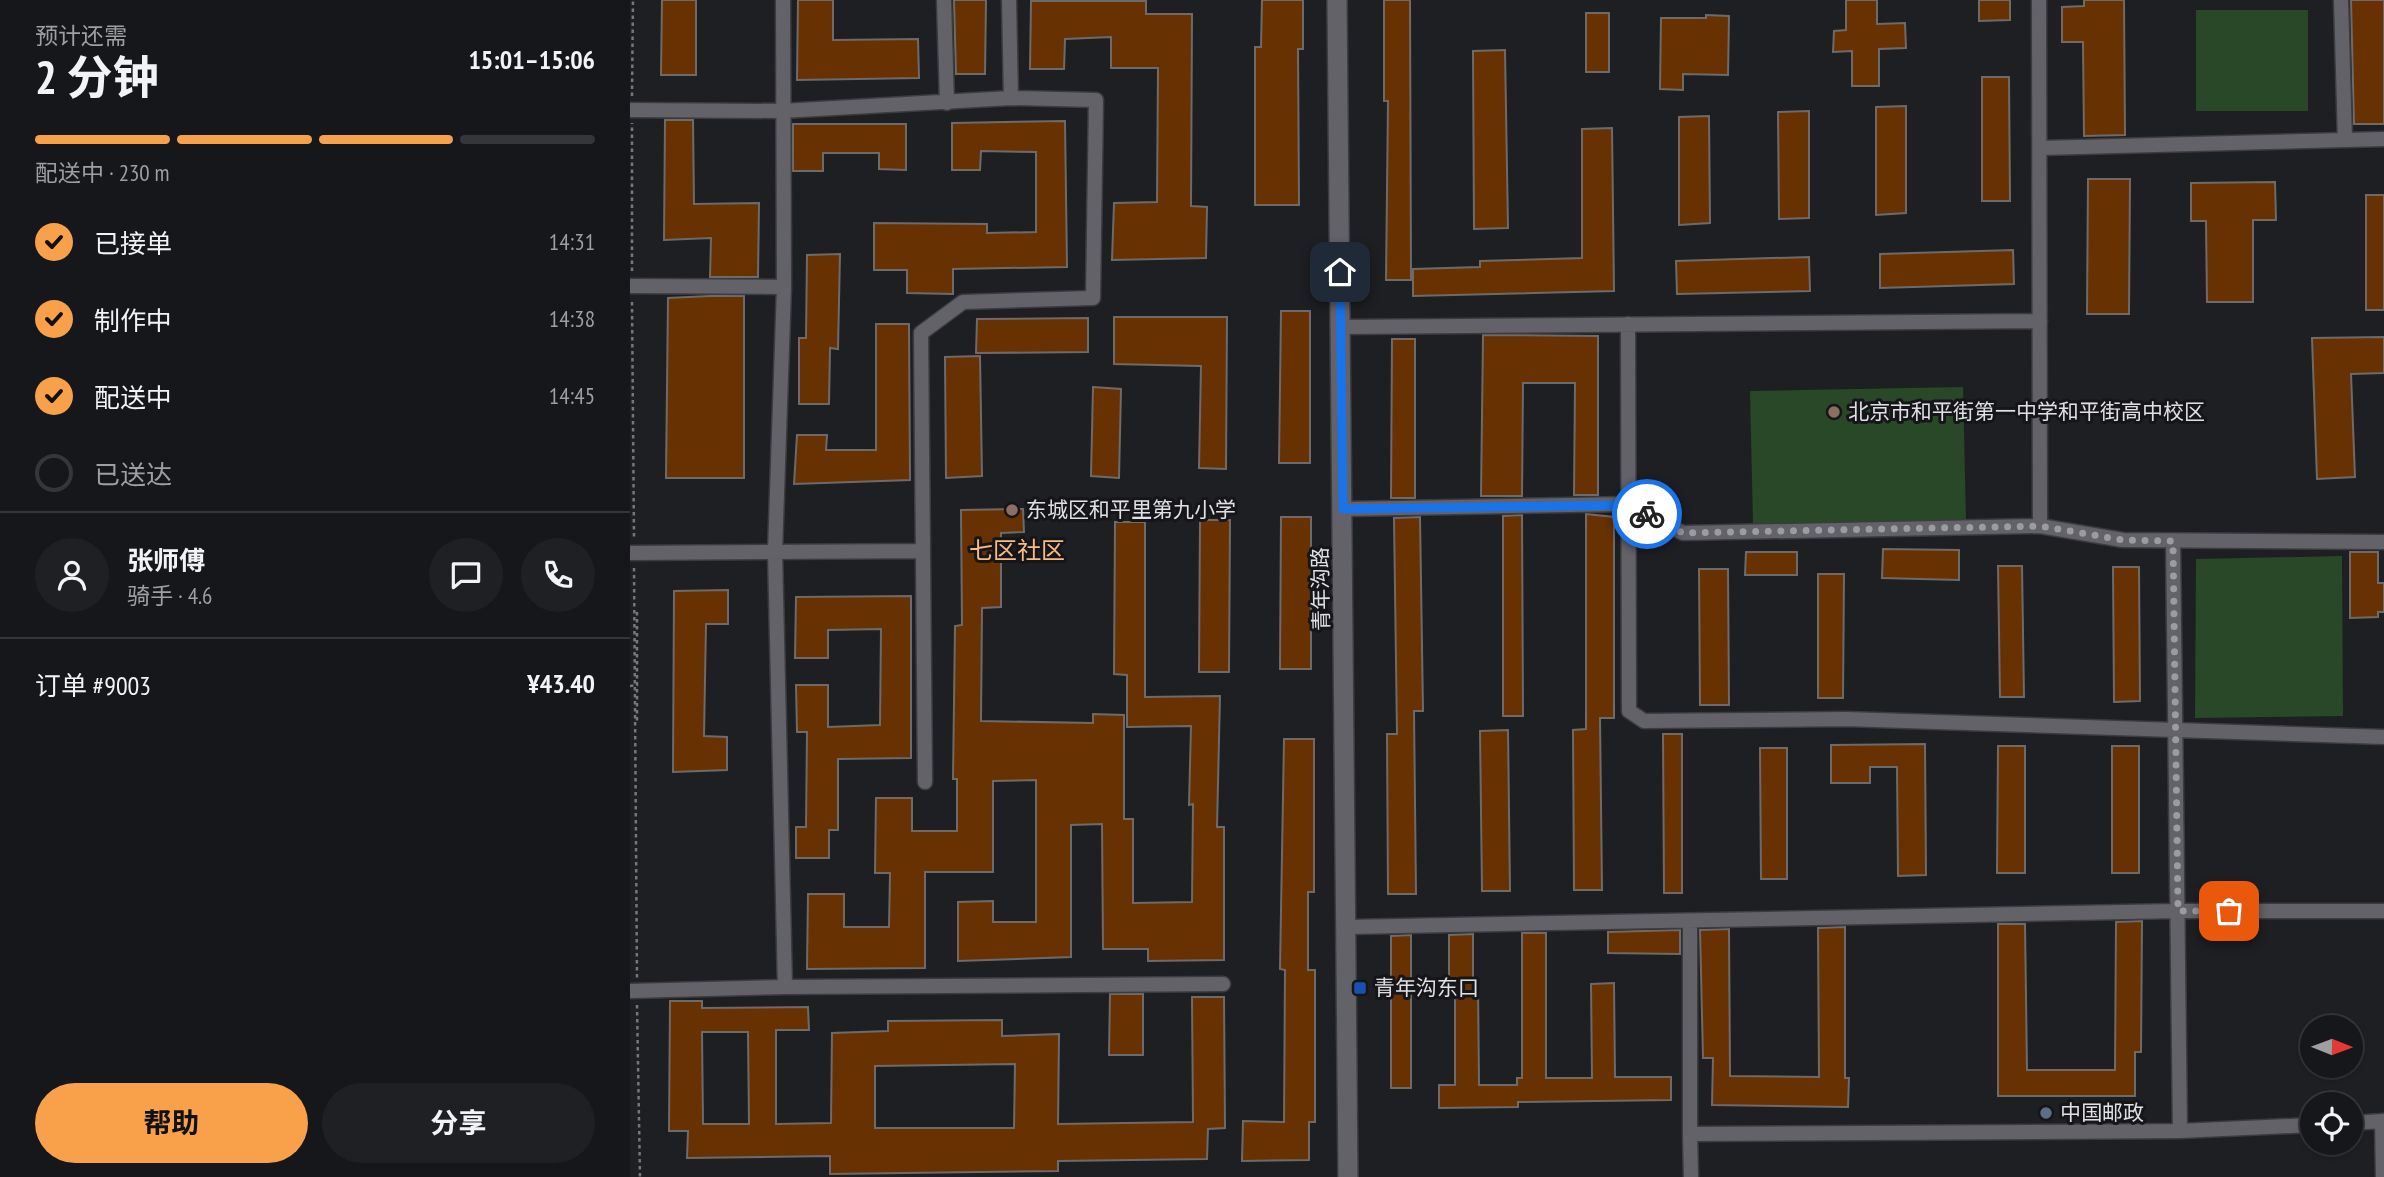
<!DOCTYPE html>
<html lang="zh">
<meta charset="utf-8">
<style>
body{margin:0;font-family:"PT Sans Narrow","Noto Sans SC",sans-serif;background:#1f2023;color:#f1f3f6;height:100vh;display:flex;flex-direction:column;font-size:26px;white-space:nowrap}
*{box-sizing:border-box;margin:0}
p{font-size:23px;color:#9e9fa2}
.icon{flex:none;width:38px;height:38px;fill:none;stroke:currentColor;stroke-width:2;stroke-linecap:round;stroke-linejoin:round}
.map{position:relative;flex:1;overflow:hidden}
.drawer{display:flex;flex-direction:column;background:#16171a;width:630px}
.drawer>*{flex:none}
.needle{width:46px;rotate:91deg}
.fabs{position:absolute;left:1670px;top:1015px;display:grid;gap:14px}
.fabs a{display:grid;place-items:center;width:63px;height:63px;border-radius:50%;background:#16171a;box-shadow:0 2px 5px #0004,0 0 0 2px #353639;font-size:35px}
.pin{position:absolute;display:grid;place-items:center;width:60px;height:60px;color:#fff;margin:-30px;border-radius:14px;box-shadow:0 4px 10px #0006}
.courier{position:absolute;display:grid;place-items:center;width:70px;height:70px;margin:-35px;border:5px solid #1a73e8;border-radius:50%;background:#fff;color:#222;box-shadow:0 2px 9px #0007}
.overview em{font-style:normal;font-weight:700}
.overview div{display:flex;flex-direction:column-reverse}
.overview{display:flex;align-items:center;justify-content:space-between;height:119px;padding:0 35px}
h1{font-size:46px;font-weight:700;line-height:52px}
.bar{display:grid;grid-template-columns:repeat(4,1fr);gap:10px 7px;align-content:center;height:84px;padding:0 35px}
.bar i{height:9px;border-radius:5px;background:#353639}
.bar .selected{background:#f8a14a}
.bar p{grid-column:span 4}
.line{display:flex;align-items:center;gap:18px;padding:0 35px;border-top:2px solid #353639}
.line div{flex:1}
.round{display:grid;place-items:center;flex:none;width:74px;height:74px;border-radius:37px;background:#1f2023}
ol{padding:0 35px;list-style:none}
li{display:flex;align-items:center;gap:21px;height:77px}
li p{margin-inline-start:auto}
li .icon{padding:7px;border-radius:50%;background:#f8a14a;color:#111;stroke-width:4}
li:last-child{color:#9e9fa2}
li i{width:38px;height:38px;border:4px solid #353639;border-radius:50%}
.button{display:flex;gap:14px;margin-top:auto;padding:14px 35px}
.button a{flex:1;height:80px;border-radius:42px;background:#f8a14a;color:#111;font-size:28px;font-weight:700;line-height:80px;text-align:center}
.button a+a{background:#1f2023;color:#f1f3f6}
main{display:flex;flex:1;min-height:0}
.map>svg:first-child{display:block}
.green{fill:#284828}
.building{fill:#673101;stroke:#6f6a67;stroke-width:2;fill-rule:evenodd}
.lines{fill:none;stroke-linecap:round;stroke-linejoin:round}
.minor-casing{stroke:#3c3c40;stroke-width:17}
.tertiary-casing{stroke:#3c3c40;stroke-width:22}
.path{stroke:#76777a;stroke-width:2.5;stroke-dasharray:3.5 3.5;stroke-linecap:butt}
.minor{stroke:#626268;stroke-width:14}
.tertiary{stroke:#626268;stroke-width:19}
.path-bridge{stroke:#76777a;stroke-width:2.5;stroke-dasharray:3.5 3.5;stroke-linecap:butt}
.done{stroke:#9b9ca0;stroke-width:7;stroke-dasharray:0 12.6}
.route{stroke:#1a73e8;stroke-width:9}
.education-dot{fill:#8d6e63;stroke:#15151a;stroke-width:2.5}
.transit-dot{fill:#1a4fb4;stroke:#15151a;stroke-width:2.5}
.service-dot{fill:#5c6f8a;stroke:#15151a;stroke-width:2.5}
.labels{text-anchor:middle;stroke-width:6;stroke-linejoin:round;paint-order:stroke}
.poi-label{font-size:21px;fill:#dfe0e3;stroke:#15151a;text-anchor:start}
.street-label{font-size:21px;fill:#dfe0e3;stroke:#15151a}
.quarter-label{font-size:24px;fill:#f8bb84;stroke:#15151a}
</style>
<main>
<section class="drawer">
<div class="overview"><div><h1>2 分钟</h1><p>预计还需</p></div><em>15:01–15:06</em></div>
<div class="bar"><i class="selected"></i><i class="selected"></i><i class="selected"></i><i></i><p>配送中 · 230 m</p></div>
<ol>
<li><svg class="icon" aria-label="check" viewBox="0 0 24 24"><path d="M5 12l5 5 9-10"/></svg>已接单<p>14:31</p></li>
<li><svg class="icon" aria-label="check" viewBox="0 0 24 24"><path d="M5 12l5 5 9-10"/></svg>制作中<p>14:38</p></li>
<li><svg class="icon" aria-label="check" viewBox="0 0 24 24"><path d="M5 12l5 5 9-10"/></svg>配送中<p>14:45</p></li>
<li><i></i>已送达</li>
</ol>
<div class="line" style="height:126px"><a class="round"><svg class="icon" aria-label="person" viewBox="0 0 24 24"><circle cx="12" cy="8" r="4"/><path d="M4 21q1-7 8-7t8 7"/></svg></a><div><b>张师傅</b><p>骑手 · 4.6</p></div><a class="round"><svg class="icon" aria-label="chat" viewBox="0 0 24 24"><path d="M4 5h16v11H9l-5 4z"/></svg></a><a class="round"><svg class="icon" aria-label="phone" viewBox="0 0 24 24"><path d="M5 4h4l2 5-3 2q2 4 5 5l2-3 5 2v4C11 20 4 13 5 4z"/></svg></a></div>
<div class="line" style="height:91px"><div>订单 #9003</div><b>¥43.40</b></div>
<div class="button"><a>帮助</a><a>分享</a></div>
</section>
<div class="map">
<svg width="1754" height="1177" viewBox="0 0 1754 1177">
<rect width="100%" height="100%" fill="#1e1f23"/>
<path class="green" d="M1566 10H1678V111H1566Z
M1333 387 1336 521 1123 524 1120 391Z
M1712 556 1713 716 1565 718 1566 559Z"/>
<path class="building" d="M32 0H66V75H31Z
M168 0H203V40L288 39 289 78 167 80Z
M324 0H356L355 74H326Z
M632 0H673V49H668L669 205H625V47H631Z
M754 0H780L781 280H756L758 101H754Z
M1216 0H1247V24L1275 23 1276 48 1249 49V86H1222V51L1203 52 1204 31 1216 30Z
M1349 0H1380V20L1349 21Z
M1454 0H1494L1495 135 1454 136 1453 42H1432V7L1454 6Z
M1721 0H1754V124H1724Z
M401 1H516V14H562L561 206 577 207 576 258 482 260 484 203 527 202 528 68H481V37L435 39 434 69H400Z
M956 13H979V72H956Z
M1076 15 1099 16 1098 75 1053 74V90L1030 89 1031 18H1076Z
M875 50 878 228 844 229 843 51Z
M1352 77H1379L1380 201H1352Z
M1276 106V213L1246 215V107Z
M1179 111V218L1149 219 1148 112Z
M1079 116 1080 223 1049 225V117Z
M35 120H63L64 204 129 203 128 277H80L81 238 34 240Z
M435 121 437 267 323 269V294L277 293V270H244V223L357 224V233L406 232V152L351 151 350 170H322V123Z
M163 124H276V170L249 169V153H193V171H163Z
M982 128 984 291 783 296V269L850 267V261L952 258V129Z
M1458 179H1500L1499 314H1457Z
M1645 182 1646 220H1623V302H1577L1576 221H1561V183Z
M1736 195H1754V310H1736Z
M1383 250 1384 284 1250 288V254Z
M210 254 208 349 200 348 199 404H169V338H176L177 255Z
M1179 257 1180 291 1047 294 1046 261Z
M80 296H114V478H36L38 298Z
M651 311H680V463H649Z
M484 317H597L596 469 569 468 571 366 484 364Z
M458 318V352L346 353 347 319Z
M246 324H279L280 480 164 484 167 435H197L196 450H246Z
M853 335 968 336V495H944L945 383H893L892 496H851Z
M1754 337V373L1721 374 1725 477 1687 479 1682 338Z
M762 339H785V498H761Z
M350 356 352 476 316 478 315 357Z
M463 387 491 389 489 478 461 476Z
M393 509 394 532 371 533V607L352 608 351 721 463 723V714L494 715V819H503V903L562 902 563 804 559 805 561 726 497 727V675L484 674 485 522H515V697L590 696 587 827H594V960L518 961V949H473L472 824 441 825V957L328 961V902L363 901V922H406V780L363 781V872H295V968L177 969 178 894H214V927H259L260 873H245L246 798H282V831H327V779H323L325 626 332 625 331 510Z
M956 514 984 517V718H970L972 890H944L943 730 956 729Z
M892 515 893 716H873V516Z
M651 517H681V669H650Z
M790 517 793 711H784L786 894H758L757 734H767L764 518Z
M570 520H600L599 672H569Z
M1253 549 1329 550V580L1252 578Z
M1116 552H1167V575H1115Z
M1720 552H1748V583H1754V612H1748V617L1720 618Z
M1368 566H1392L1394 697H1370Z
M1483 567H1509L1510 701 1484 702Z
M1069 569H1098L1099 705H1070Z
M1188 574H1214L1213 698H1188Z
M98 590V624H76L74 736 97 737V770L43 772 44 591Z
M281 596V758L208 759V830H199V858H166V827H176L177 732H167L166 685H198V727L250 725 251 629 198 630V658H165L166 597Z
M878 730 880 891H852L850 731Z
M1033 734H1052V893H1034Z
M654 739H684V892H678V970H685V1122H679V1160L612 1161 613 1121 654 1122 655 970 650 969Z
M1295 744 1296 875 1268 876 1267 767H1240V783H1201V745Z
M1368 746H1395V873H1367Z
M1482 746H1509V873H1482Z
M1130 748H1157V879H1131Z
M1512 921 1511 1052H1505V1096H1368V924H1395L1397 1070H1485L1486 922Z
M1215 927V1078H1219L1218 1107 1082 1105 1083 1058H1073L1070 930 1099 929 1100 1076 1189 1077 1188 928Z
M1050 930V954L978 953V932Z
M892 933H916V1078H962L961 984 984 983 985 1077H1041V1100L888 1102V1107L809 1108V1085H825V981H819V935L843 934V984H848L849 1085H887V1078H892Z
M781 935V1088H761V936Z
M480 994H513V1055H479Z
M562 997H594L595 1128 578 1129 577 1159 428 1161V1171L200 1174V1156L57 1158 58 1131H39L40 1001H72V1008L178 1007 179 1030H146V1124L201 1123 202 1033 258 1031V1021L372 1020V1036L429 1034 428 1124 563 1122ZM72 1032H118L119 1124H73ZM385 1064 384 1128H245V1066Z"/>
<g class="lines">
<g class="minor-casing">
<path id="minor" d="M153 0 154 287 145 552 155 987
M314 0 317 103
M379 0 381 98
M1409 0 1410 526
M1711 0 1715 140
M0 110 152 111 381 98 466 100 463 298 333 302 291 333 295 782
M1411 148 1754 139
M0 286 154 287
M998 324 999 711 1014 721 1216 719 1754 737
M711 327 1410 321
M713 509 998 504 1053 533 1410 526 1493 540 1754 542
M1543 541 1550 1131
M0 553 293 551
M718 927 1547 911H1754
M0 991 155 987 593 984
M1752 1121 1753 1177
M1720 1123 1754 1121
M1060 1134V921
M1061 1177 1060 1134 1550 1131 1682 1125"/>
</g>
<g class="tertiary-casing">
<path id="tertiary" d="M707 0 718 1177"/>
</g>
<path class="path" d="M2 96 3 0
M2 271V123
M2 302 4 537
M4 568 7 978
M7 612V722
M7 1005 10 1177"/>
<use href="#minor" class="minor"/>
<use href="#tertiary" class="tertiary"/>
<path class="path-bridge" d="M0 686 8 685"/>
</g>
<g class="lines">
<path class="done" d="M1017 514 1053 533 1410 526 1493 540 1543 541 1548 911H1599"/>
<path class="route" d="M710 272 713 509 998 505 1017 514"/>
</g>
<g class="education-dot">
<circle cx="1204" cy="412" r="7"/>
<circle cx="382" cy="510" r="7"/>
</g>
<rect class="transit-dot" x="723" y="981" width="14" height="14" rx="3.5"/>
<circle class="service-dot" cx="1416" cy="1113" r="7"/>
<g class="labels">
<g class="poi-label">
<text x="1218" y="419">北京市和平街第一中学和平街高中校区</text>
<text x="396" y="517">东城区和平里第九小学</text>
<text x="744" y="995">青年沟东口</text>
<text x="1430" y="1120">中国邮政</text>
</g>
<g class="street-label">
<text transform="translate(691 589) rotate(-91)" y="7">青年沟路</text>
</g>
<g class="quarter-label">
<text x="387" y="559">七区社区</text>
</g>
</g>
</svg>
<div class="fabs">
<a><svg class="needle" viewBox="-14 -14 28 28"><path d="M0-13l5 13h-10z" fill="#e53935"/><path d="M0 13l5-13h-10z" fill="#9e9fa2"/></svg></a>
<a><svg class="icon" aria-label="locate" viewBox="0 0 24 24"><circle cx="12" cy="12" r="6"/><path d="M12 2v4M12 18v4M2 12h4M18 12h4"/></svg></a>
</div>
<div class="pin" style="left:1599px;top:911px;background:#ea580c"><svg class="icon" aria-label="bag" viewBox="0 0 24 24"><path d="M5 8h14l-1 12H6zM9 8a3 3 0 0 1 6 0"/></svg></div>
<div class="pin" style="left:710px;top:272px;background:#1f2937"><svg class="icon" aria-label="home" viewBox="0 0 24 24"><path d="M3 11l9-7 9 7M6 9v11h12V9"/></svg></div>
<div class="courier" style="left:1017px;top:514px"><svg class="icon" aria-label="bike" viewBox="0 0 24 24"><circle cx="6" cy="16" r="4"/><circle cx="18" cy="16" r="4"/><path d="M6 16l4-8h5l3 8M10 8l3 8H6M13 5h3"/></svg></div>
</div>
</main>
